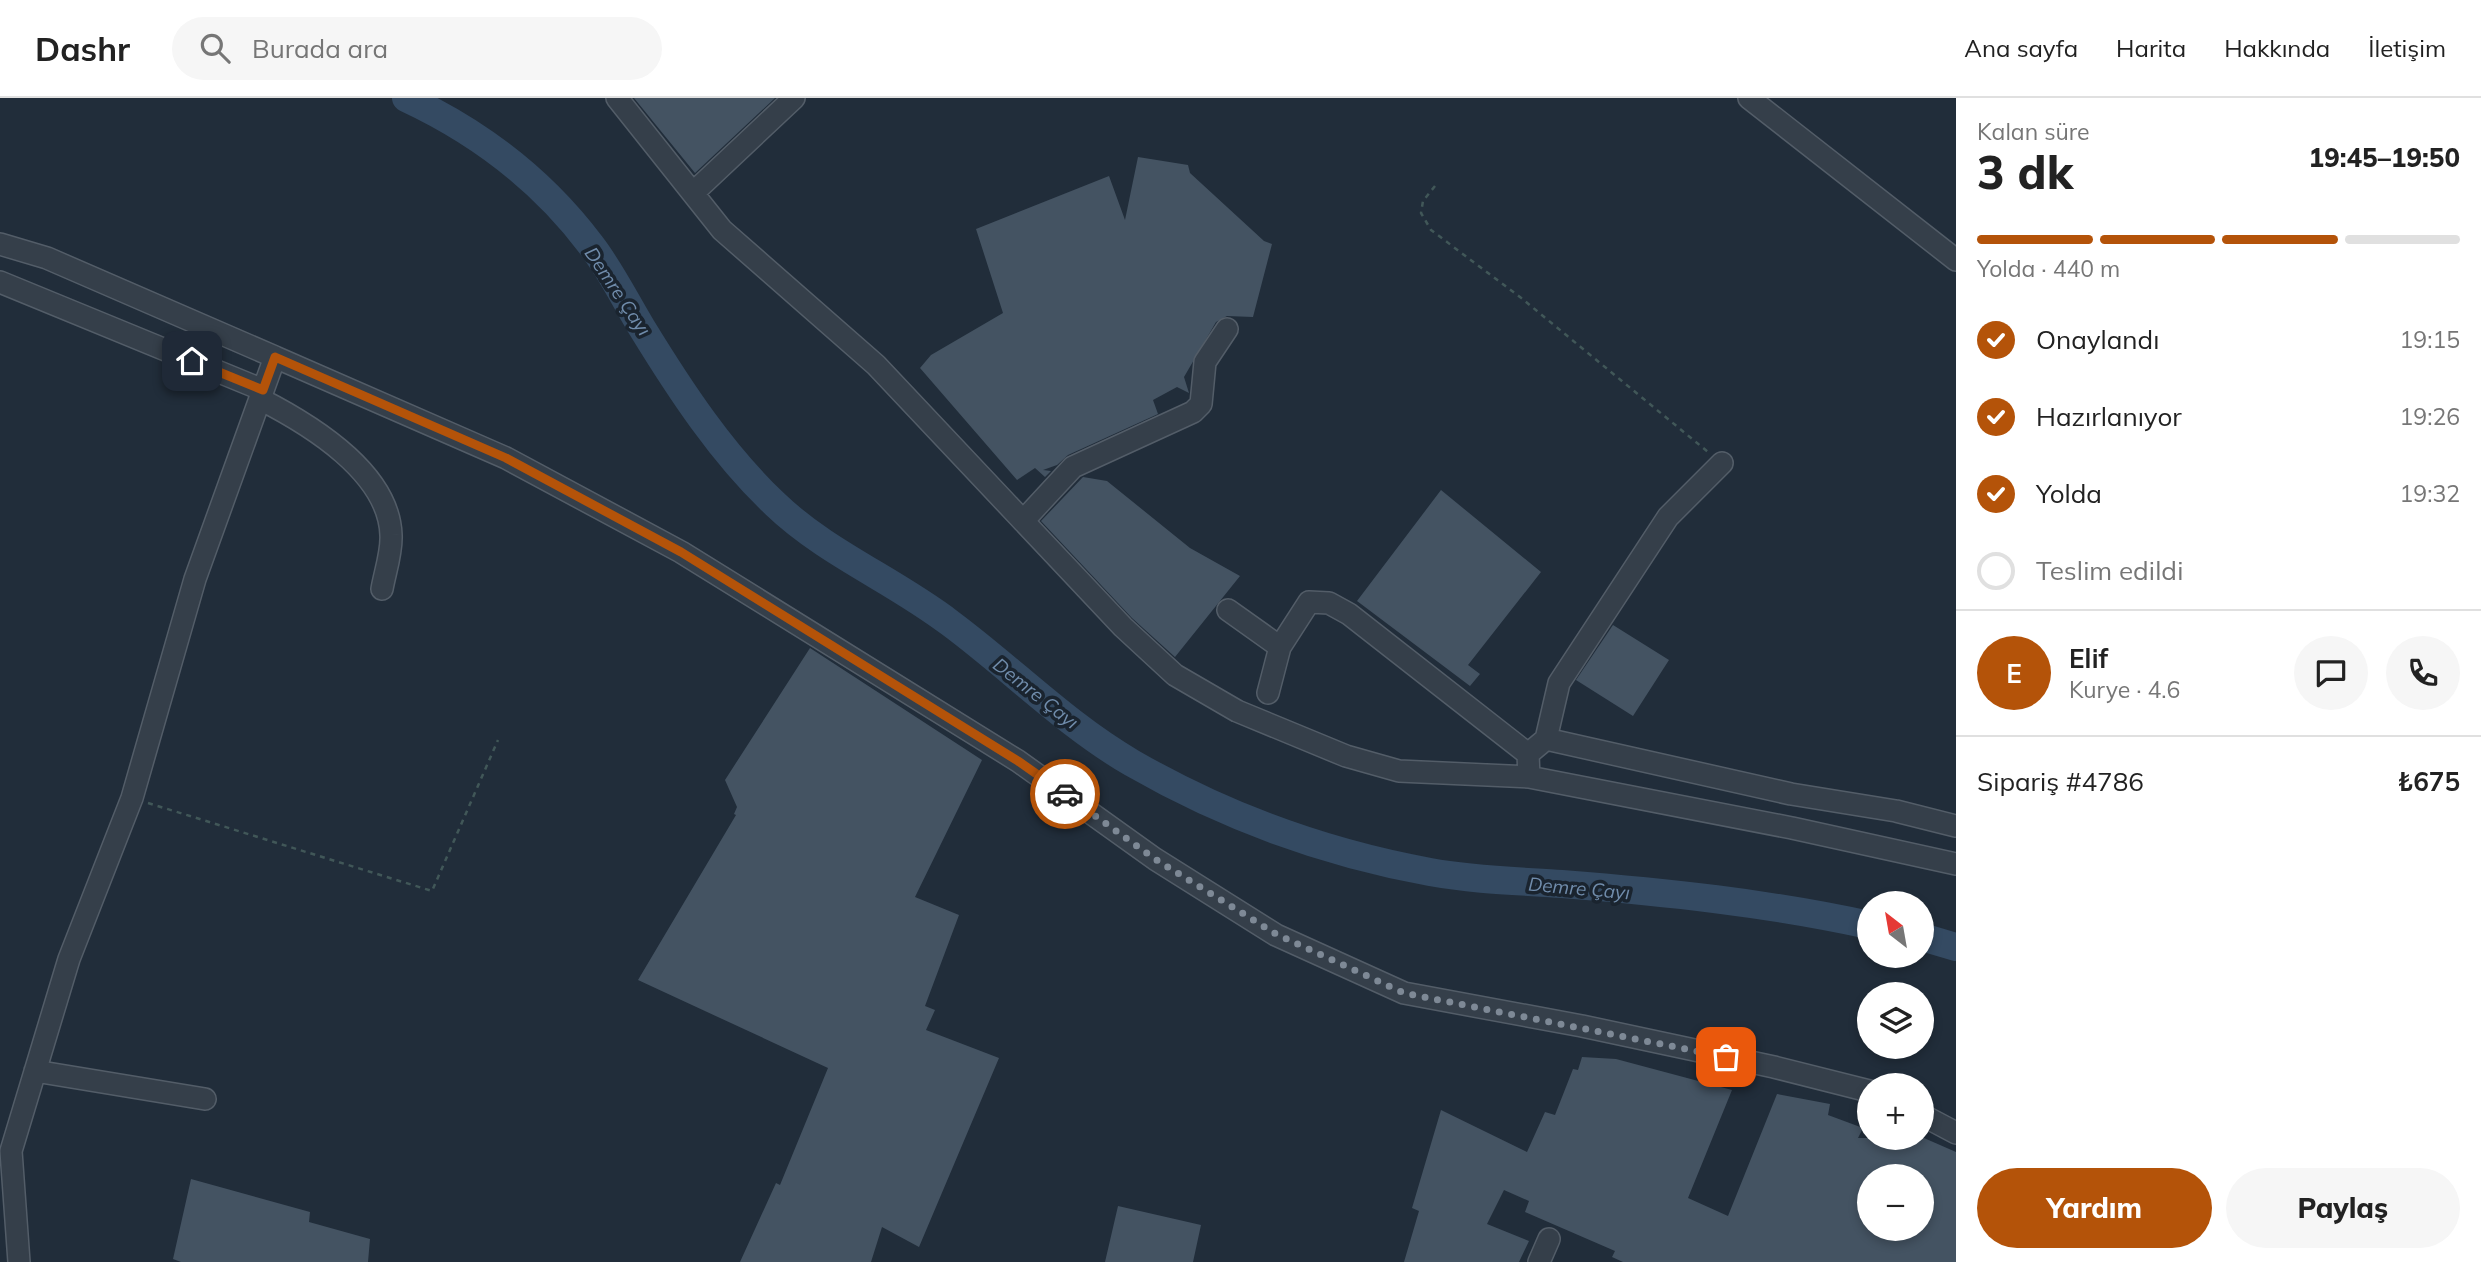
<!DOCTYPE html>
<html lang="tr">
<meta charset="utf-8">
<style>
body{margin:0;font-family:Mulish,sans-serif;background:#f6f6f6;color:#222;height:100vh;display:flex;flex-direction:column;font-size:26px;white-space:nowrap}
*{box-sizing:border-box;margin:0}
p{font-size:23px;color:#767676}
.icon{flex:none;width:38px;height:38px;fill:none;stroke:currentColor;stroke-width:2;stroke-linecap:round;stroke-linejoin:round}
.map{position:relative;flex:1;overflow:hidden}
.sheet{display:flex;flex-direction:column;background:#fff;width:525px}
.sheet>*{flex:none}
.needle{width:46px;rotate:329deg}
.controls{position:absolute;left:1857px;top:793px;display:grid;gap:14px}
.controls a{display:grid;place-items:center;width:77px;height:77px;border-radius:50%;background:#fff;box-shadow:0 4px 10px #0003;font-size:35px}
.pin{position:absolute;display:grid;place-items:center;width:60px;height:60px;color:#fff;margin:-30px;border-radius:14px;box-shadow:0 4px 10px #0006}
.courier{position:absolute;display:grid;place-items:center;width:70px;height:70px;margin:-35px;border:5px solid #b45309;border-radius:50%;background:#fff;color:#222;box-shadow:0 2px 9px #0007}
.head em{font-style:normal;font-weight:800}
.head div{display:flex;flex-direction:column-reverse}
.head{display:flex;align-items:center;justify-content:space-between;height:119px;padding:0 21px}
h1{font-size:46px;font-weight:800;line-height:52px}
.bar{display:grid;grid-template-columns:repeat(4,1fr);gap:10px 7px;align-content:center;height:84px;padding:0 21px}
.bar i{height:9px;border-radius:5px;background:#e0e0e0}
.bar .active{background:#b45309}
.bar p{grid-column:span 4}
.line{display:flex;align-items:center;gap:18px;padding:0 21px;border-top:2px solid #e0e0e0}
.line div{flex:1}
.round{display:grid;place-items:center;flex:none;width:74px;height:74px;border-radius:37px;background:#f6f6f6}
ol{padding:0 21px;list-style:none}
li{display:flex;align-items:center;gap:21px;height:77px}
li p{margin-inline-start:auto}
li .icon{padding:7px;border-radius:50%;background:#b45309;color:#fff;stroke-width:4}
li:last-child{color:#767676}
li i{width:38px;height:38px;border:4px solid #e0e0e0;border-radius:50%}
.primary-button{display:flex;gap:14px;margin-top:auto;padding:14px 21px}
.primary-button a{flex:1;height:80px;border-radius:42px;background:#b45309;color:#fff;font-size:28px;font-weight:800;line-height:80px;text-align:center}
.primary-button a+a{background:#f6f6f6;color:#222}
header{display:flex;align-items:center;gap:42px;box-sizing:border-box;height:98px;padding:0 35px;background:#fff;border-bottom:2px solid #e0e0e0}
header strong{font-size:33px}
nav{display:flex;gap:38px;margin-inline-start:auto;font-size:24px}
.search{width:490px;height:63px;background:#f6f6f6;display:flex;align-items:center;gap:18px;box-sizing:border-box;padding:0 24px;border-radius:38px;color:#767676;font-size:26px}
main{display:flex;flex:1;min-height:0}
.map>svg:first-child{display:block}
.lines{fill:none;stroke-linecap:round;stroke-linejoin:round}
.river{stroke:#344a62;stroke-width:28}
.building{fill:#445362;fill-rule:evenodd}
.minor-casing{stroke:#535d68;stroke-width:24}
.path{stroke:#415758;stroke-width:2.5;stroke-dasharray:5 5;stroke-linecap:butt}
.minor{stroke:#353f4a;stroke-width:21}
.done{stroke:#7e8996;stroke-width:7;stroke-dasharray:0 12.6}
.route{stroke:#b45309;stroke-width:9}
.labels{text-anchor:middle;stroke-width:7;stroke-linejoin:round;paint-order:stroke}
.water-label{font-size:19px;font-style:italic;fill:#708cab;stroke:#1a242f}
</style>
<header>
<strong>Dashr</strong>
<div class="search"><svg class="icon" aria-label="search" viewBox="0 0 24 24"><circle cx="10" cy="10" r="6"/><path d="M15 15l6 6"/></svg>Burada ara</div>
<nav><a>Ana sayfa</a><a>Harita</a><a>Hakkında</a><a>İletişim</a></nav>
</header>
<main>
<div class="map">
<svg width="1956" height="1164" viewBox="0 0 1956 1164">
<rect width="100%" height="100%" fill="#212d3a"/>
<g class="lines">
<path class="river" d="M406 0C479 34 542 82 591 147 611 173 625 202 642 230 680 292 722 356 775 406 826 455 894 482 950 525 1012 571 1065 626 1132 665 1224 718 1326 755 1430 774 1474 782 1518 783 1562 786 1664 794 1769 805 1869 827
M1922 839 1956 849"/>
</g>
<path class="building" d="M634 0H775L695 75Z
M1138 59 1188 67 1190 75 1264 143 1272 146 1253 219 1227 218 1216 224 1184 279 1189 295 1177 289 1153 302 1158 316 1068 357 1057 367 1043 372 1051 373 1045 379 1035 370 1017 382 920 270 931 257 1003 215 976 131 1109 78 1125 122Z
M1083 379 1107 383 1190 450 1240 478 1175 559 1132 520 1041 423Z
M1441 392 1541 474 1468 567 1480 576 1470 588 1357 503Z
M1613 527 1669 562 1633 618 1576 582Z
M810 550 982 662 915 799 959 817 925 908 935 912 926 932 999 960 919 1149 882 1129 871 1164H740L776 1085 780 1087 828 970 638 882 736 717 734 716 737 709 725 682Z
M1582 959 1616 961 1732 992 1688 1100 1728 1118 1777 996 1830 1006 1828 1017 1863 1030 1858 1040H1924L1956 1054V1164H1623L1612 1159 1615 1153 1525 1114 1529 1103 1504 1092 1487 1126 1529 1143 1519 1164H1404L1419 1113 1412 1110 1441 1012 1527 1054 1545 1014 1555 1017 1573 971 1578 972ZM1869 1078H1922V1130H1869Z
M191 1081 310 1114 309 1124 370 1141 368 1164H181L173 1161Z
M1118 1108 1201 1127 1193 1164H1105Z"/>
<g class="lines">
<g class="minor-casing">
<path id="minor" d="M617 0 722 132 876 267 1123 529 1175 577 1237 613 1346 658 1399 673 1529 679 1792 730 1956 766
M1749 0 1956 162
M693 95 794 0
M0 146 47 160 275 259 195 481 132 700 69 861 11 1053 19 1164
M0 184 263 292
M275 259 506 360 681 454 1018 663 1155 761 1276 837 1404 895 1582 928 1774 969 1869 993
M260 301C309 326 389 374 391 437 392 454 385 474 382 491
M1023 423 1073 369 1193 314 1201 306 1205 264 1227 231
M1228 512 1280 549
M1268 595 1280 549 1309 504 1329 505 1349 516 1528 656
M1546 641 1559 585 1668 419 1722 365
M1529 679 1528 656 1546 641 1791 696 1896 713 1956 728
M35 973 205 1001
M1922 1017 1956 1035
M1539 1164 1549 1141"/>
</g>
<path class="path" d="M1435 88 1423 103 1421 115 1431 132 1520 199 1708 354
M148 705 432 793 498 642"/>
<use href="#minor" class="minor"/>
</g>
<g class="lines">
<path class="done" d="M1065 696 1155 761 1276 836 1404 895 1726 959"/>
<path class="route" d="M192 263 263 292 275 259 506 360 681 454 1018 663 1065 696"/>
</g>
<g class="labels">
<g class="water-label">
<text transform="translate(618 193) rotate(56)" y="7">Demre Çayı</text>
<text transform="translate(1036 595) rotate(38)" y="7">Demre Çayı</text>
<text transform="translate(1579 790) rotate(5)" y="7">Demre Çayı</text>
</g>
</g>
</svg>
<div class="controls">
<a><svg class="needle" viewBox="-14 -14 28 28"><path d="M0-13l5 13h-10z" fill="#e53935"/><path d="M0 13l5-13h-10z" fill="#767676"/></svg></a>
<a><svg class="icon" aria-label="layers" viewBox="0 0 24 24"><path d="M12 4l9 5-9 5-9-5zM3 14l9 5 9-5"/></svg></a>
<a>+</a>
<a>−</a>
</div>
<div class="pin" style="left:1726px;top:959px;background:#ea580c"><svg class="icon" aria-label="bag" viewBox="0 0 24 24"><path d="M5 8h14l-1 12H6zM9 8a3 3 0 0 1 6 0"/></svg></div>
<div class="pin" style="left:192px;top:263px;background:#1f2937"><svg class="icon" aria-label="home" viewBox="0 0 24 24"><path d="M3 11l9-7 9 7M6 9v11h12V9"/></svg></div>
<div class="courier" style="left:1065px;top:696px"><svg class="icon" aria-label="car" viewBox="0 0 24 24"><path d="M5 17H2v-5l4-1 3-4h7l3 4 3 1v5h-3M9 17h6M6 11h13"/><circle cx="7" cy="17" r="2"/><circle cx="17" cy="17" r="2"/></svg></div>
</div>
<section class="sheet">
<div class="head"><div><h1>3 dk</h1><p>Kalan süre</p></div><em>19:45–19:50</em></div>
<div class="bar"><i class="active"></i><i class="active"></i><i class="active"></i><i></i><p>Yolda · 440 m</p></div>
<ol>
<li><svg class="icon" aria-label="check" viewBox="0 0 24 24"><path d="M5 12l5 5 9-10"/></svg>Onaylandı<p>19:15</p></li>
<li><svg class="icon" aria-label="check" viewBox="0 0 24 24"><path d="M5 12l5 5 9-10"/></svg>Hazırlanıyor<p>19:26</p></li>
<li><svg class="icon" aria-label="check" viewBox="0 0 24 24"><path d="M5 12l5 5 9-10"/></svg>Yolda<p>19:32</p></li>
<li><i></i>Teslim edildi</li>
</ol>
<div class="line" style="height:126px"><b class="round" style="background:#b45309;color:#fff">E</b><div><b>Elif</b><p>Kurye · 4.6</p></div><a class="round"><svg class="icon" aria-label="chat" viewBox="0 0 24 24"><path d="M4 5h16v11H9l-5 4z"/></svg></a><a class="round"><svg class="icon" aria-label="phone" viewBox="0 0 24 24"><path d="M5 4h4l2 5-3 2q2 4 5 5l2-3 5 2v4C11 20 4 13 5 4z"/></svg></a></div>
<div class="line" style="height:91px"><div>Sipariş #4786</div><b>₺675</b></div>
<div class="primary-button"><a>Yardım</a><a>Paylaş</a></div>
</section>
</main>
